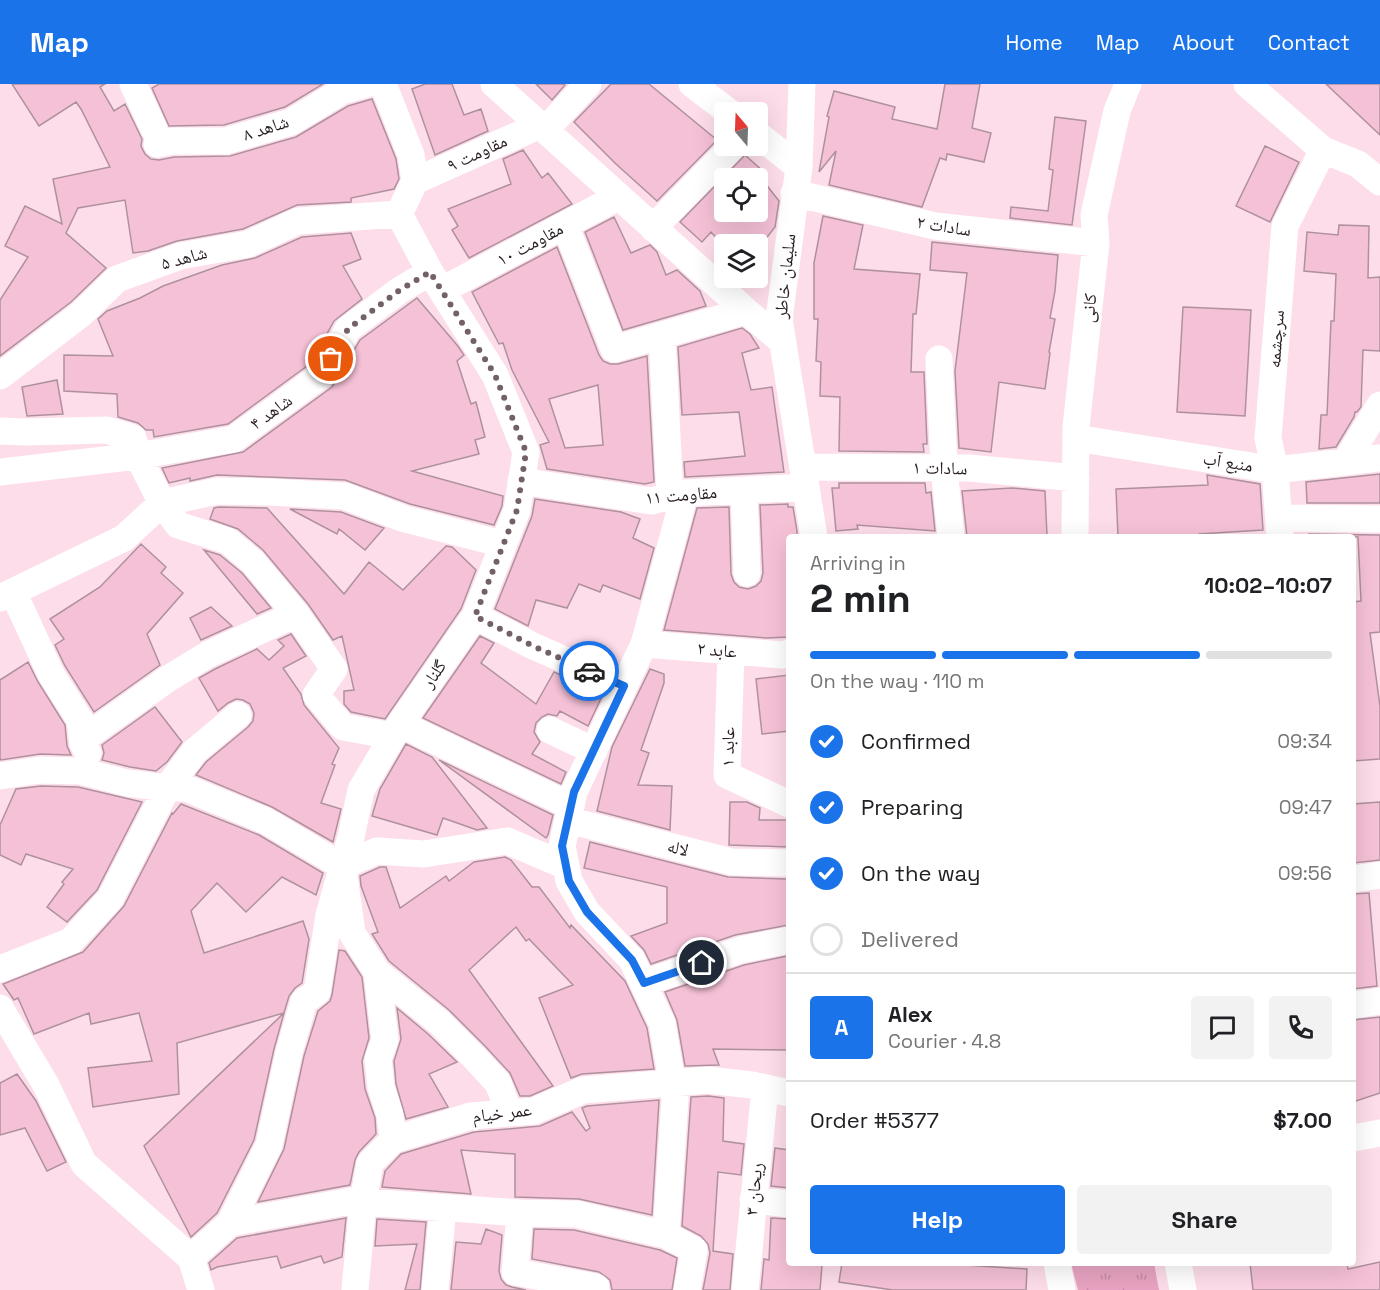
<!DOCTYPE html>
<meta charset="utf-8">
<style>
body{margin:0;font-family:"Space Grotesk","Noto Naskh Arabic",sans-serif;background:#f2f2f2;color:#202124;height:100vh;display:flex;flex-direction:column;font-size:22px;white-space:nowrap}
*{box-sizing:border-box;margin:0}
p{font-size:20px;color:#757577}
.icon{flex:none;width:33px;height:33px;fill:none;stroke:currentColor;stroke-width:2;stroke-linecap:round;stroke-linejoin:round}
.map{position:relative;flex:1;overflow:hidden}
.drawer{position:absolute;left:786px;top:450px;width:570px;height:732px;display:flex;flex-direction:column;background:#fff;border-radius:6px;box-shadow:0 6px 24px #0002}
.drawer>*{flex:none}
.needle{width:39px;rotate:341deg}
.buttons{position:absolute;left:714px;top:18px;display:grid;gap:12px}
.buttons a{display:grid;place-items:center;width:54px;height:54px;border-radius:6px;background:#fff;box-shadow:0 6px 24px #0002;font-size:30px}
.pin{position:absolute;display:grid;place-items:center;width:51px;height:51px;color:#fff;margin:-26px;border:3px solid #fff;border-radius:50%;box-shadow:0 2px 6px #0007}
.courier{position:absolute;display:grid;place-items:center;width:60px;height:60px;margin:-30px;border:4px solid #1a73e8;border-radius:50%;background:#fff;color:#222;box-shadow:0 2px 8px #0007}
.head em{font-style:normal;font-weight:700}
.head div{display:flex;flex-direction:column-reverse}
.head{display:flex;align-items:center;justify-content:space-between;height:102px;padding:0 24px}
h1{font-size:39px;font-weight:700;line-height:45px}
.bar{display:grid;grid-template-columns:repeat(4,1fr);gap:9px 6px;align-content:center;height:72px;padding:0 24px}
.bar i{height:8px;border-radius:4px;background:#e0e0e0}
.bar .on{background:#1a73e8}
.bar p{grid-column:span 4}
.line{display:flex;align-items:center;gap:15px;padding:0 24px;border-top:2px solid #e0e0e0}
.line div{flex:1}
.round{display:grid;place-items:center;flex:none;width:63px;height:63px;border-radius:6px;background:#f2f2f2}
ol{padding:0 24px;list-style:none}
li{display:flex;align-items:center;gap:18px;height:66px}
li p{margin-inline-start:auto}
li .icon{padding:6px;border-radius:50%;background:#1a73e8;color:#fff;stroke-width:4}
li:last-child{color:#757577}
li i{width:33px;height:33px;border:3px solid #e0e0e0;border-radius:50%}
.primary-button{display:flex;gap:12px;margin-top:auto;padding:12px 24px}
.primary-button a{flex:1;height:69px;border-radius:6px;background:#1a73e8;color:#fff;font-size:24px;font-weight:700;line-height:69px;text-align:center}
.primary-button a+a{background:#f2f2f2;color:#202124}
header{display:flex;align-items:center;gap:36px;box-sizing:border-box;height:84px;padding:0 30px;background:#1a73e8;color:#fff}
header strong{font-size:28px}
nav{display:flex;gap:33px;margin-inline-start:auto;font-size:21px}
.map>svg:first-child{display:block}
.grass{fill:url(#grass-tufts)}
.building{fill:#f5c1d7;stroke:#af919e;stroke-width:1.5;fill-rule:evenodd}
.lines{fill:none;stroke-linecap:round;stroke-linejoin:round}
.minor{stroke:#fff;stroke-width:27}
.done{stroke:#736168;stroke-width:6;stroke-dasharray:0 10.8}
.route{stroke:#1a73e8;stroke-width:8}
.labels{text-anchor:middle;stroke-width:6;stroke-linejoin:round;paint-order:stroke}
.street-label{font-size:18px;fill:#291e22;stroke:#fff}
</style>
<header>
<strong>Map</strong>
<nav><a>Home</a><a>Map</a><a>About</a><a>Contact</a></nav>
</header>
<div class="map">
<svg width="1380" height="1206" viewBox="0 0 1380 1206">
<defs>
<pattern id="grass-tufts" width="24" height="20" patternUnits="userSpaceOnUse" patternTransform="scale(1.5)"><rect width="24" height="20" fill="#e8a4c2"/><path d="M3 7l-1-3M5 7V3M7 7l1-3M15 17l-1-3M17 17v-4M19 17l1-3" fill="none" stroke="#c78da6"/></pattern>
</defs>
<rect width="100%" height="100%" fill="#fdddea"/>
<path class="grass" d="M1071 1179H1154L1159 1206H1078Z"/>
<path class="building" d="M12 0H105L100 3 114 27 125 20 142 55 141 62 145 70 151 75 159 76 174 73 230 72 296 53 348 22 372 15 396 75 399 95 394 105 351 114V118L297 121 243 145 177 157 148 167 133 169 125 116 78 124 66 149 106 184 71 218 0 272V216L28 173 5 162 25 122 62 140 53 95 110 83 81 25 76 18 39 42Z
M159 0H323L285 23 224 41 169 42 152 4Z
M425 0H452L464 31 481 25 488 47 435 71 412 5Z
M536 0H563L565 1 552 16Z
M611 0H649L717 56 657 117 616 80 574 38Z
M945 0H980L972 44 991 49 984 78 947 70 946 76 940 74 922 123 829 101 836 67 819 88 829 33 827 32 834 7 895 23 892 35 937 45Z
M1326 0H1380V51Z
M1055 33 1086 37 1072 141 1010 134 1011 123 1048 127 1053 86 1049 85Z
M1265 62 1299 78 1270 138 1236 122Z
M523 66 542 94 548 89 572 120 469 174 452 146 458 142 448 125 511 100 503 75Z
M745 71 765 89 761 94 779 117 775 143 758 165V160L724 162 711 148 702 158 680 138ZM724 94H758V128H724Z
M823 132 863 141 854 185 920 190 916 230H913L911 288H924L927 360H923L924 368 839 367 840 313 820 312 821 278 816 277 818 235H814V179Z
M614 133 631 169 650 161 657 168 666 191 677 186 700 207 706 222 623 246 585 148Z
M1339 141 1369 142 1368 194 1380 193V267L1363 266 1361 323 1357 328H1355L1354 333 1336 363 1319 365 1321 331H1327L1331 237H1334L1336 190 1304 187 1307 148 1338 151Z
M351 149 361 175 343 182 362 215 334 237 311 279 228 340 154 353 153 346H146L138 339 118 333 117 310 64 307V271L113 272 98 235 107 227 140 214 163 202 222 181 255 174 302 153Z
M932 158 1058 171 1055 207 1050 234 1055 235 1049 268 1050 269 1045 305 999 298 991 368 959 364 955 287 967 189 930 186Z
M557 163 599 271 603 277 610 280H618L647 272 654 398 645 400 547 385 540 361 549 358 512 286 503 259 499 260 472 208ZM598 301 603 361 565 364 549 315Z
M417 214 457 261 464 271 457 277 471 320 476 318 485 353 475 356 479 370 412 387 503 412 502 422 494 441 410 420 345 396 217 391 190 397V394L169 399 162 384 243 368 332 303 360 256Z
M1183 223 1251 226 1245 332 1177 328Z
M742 244 750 250 759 264 742 269 751 306 772 303 784 388 685 393 684 378 745 372 739 328 682 331 678 263Z
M57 296 63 330 27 332 22 303Z
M1380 390V419H1307L1306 398Z
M1207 391 1260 400 1263 446 1199 450V453H1118L1116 405 1208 401Z
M839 399H925L926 409 931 408 935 447 857 441 858 445 836 447 832 404H839Z
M1012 404 1045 407 1047 452 1007 453V451L967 453 962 407Z
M535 415 621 428 640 435 633 454 654 464 640 515 603 501 600 508 579 500 567 524 536 516 528 542 495 525 532 432Z
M788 420V423H793L797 447V453H789V553L766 554 664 546 697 424 729 423 731 490 734 498 739 503 748 505 756 502 761 497 763 489 760 421Z
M219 423 267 424 344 510 369 478 403 506 446 462 452 463 476 486 461 525 385 635 351 628 344 620V607L354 606 342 552 333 556 308 520 263 466 238 445 210 435 214 424Z
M290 425 341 428 384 444 365 466 339 445 337 450Z
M1309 450 1380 451V548L1370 549 1380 622V675L1353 677V518L1361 517 1358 453H1309Z
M141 460 166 483 161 489 183 509 147 550 160 581 94 628 65 582 55 561 64 555 50 535 100 503Z
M204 466 220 471 242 489 271 524 257 530Z
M211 523 232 542 201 556 190 534Z
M291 550 306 572 283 584 301 610 304 621 339 664 332 680 335 681 321 719 341 725 333 758 272 723 196 691 206 678 248 643 253 637 254 629 250 620 243 616 236 615 228 619 218 627 199 594 215 585 257 565 269 576 284 562 278 556Z
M480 552 494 559 481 579 536 620 554 588 603 610 588 642 560 627 557 632 548 630 542 633 536 639 534 648 540 658 532 670 566 688 561 700 423 634Z
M28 578 38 598 65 641 67 662 71 671 40 670 1 676 0 674V596Z
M650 585 664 590V599L641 666 649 669 638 701 672 702 670 746 597 727 612 663Z
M789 591V647L762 650 756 595Z
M155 623 182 658 167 678 156 687 130 683 102 676 104 669 102 661Z
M406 660 432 673 487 744 477 746 443 734 437 751 372 732 380 705Z
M439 676 553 731 548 751 546 754Z
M41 702 78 703 142 718 97 806 67 838 47 823 64 800 62 798 73 785 26 770 21 781 0 771V741L16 705Z
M730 718H747L760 724 759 736H789V763L729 761Z
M1380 718V776L1353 779V720Z
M181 720 259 751 323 789 316 811 282 793 246 828 217 799 191 827 204 869 303 837 309 855 302 899 295 904 289 912 284 929 177 959 179 1010 93 1023 88 984 152 977 139 929 91 940 89 929 34 950 18 914 14 916 3 900 83 868 124 822 172 729 173 730Z
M590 758 728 793 787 795 789 841 735 851 651 880 644 866 631 852 667 839V803L584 784Z
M505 773 511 776 532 803H539L570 844 571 841 625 897 647 944 654 985 582 990 571 994 539 914 573 901 529 855 526 857 516 843 469 886 553 1002 530 1012H520L510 989 485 962 449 926 389 877 372 850 378 848 361 802 360 792 380 783H386L400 824 446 792 449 797 474 778Z
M1369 809 1377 902 1353 905V810Z
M339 866 345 867 362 893 369 954 362 977 365 1005 375 1034 376 1050 359 1068 355 1076 350 1101 258 1118 284 1065 304 972 318 927 330 917 332 911Z
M787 872 789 966 713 965 719 981 685 982 677 936 665 908 744 881Z
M397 924 428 950 457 978 429 990 448 1023 406 1035 396 1000 394 977 401 955Z
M284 929 274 965 254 1056 217 1129 191 1153 144 1062Z
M1380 933V1009L1353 1018V936Z
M17 990 36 1017 66 1078 47 1087 25 1044 0 1051V999Z
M708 1012 724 1014 723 1057 744 1060 741 1091 718 1088 713 1167 733 1170 730 1206H703L710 1169 708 1160 701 1152 682 1142 691 1013Z
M659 1016 652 1131 579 1115 515 1113V1070L461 1066 471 1110 382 1103 385 1087 401 1070 474 1048 540 1042 572 1028 586 1047 590 1044 582 1024 587 1022Z
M775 1064 789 1066V1104L771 1102Z
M346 1134 342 1173 324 1179 321 1172 281 1184 277 1172 217 1183 211 1186 209 1179 237 1154Z
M771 1134 789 1135V1179L822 1181 820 1206H761L764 1175 769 1176Z
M377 1135 426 1138 420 1206H405L417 1160 375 1162Z
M486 1145 502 1151 499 1187 501 1195 506 1201 512 1203 526 1206H451L456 1158 481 1160Z
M534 1145 574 1146 660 1166 677 1174 672 1206H612L610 1196 599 1188 532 1175Z
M1380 1178V1206H1253L1250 1179H1347L1348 1185Z
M842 1179 950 1180 1027 1185 1026 1206H893L839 1198Z"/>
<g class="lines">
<path class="minor" d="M133 0 154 45
M494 0 746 227 783 258
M692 0 729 28
M802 0 799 83 779 235 814 453
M1247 0 1323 66 1358 80 1380 98
M545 46 588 0
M758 51 799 83
M157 60 173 57H226L291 38 342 7 367 0
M415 97 538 42
M794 109 935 142 1096 159
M565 141 614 265 746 227
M653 144 733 62
M442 206 618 113
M662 252 670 413
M939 275 944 384 951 453
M0 292 81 230 117 195 180 172 248 160 298 137 399 130
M0 347 25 348 107 346 133 354 138 372 234 355 323 290 348 245 400 206 430 188
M1076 354 1275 386 1380 374
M1346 377 1380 321
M803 383 969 384 1076 394
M0 388 138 372 162 419 124 454 0 514
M521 397 651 417 685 409 806 403
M744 406 747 489
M1279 434 1380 435
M1075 453 1076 343 1096 159 1094 131 1117 27 1128 0
M1280 453 1275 386 1268 354 1285 142 1323 66
M13 508 51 590 80 636 83 660 88 669
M475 532 533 562 624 602
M644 560 782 571 789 569
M731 567 727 691 789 720
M400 640 571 722
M550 646 594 667
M393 652 343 643 316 611 334 585 296 530 253 478 228 457 178 441 162 419 217 407 270 408 344 412 405 435 503 460
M83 655 166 596 207 571 296 530
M0 692 40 686 80 687 127 699 167 704H186L266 737 342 782
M568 736 732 778 789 779
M342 782 377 767 424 770 507 757 566 782
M344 792 352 849 377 888 439 938 474 973 498 999 509 1028
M1353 795 1380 791
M0 885 71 857 110 815 167 704 195 667 238 631
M377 888 385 956 378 975 381 1003 390 1031 393 1056
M644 899 740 866 789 856
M1353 921 1380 917
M0 924 46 1001 84 1080 191 1174 201 1206
M1353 1054 1380 1049
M753 1116 789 1120
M520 1129 515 1188 596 1203V1206
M230 1139 351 1117 520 1129 576 1130 666 1151 694 1166 687 1206
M666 1151 675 1015 662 939 632 876 587 828 569 797 562 762 574 708 644 560 685 409
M191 1174 230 1139 269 1061 289 968 304 917 317 908 329 831 351 753 361 706 400 640 475 532 517 426 526 368 495 291 430 188 399 130 415 97 411 71 383 0
M1057 1179 1062 1206
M1178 1179 1183 1206
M355 1206 363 1118 370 1079 393 1056 471 1032 534 1027 583 1006 708 996 752 1001 789 1009
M435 1206 443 1124
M745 1206 765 1004"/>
</g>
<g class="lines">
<path class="done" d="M331 275 348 245 400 206 430 188 495 291 526 368 517 426 475 532 533 562 589 587"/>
<path class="route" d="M589 587 624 602 574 708 562 762 569 797 587 828 632 876 644 899 702 879"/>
</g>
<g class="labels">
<g class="street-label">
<text transform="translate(266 44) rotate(-18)" y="6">شاهد ۸</text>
<text transform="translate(477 69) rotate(-25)" y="6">مقاومت ۹</text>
<text transform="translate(944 142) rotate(9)" y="6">سادات ۲</text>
<text transform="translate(530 160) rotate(-28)" y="6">مقاومت ۱۰</text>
<text transform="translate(184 174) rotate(-15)" y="6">شاهد ۵</text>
<text transform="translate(785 192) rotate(-84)" y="6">سلیمان خاطر</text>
<text transform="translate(1089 224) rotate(-84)" y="6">کانی</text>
<text transform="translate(1276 255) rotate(-86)" y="6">سرچشمه</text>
<text transform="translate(271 328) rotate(-36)" y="6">شاهد ۴</text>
<text transform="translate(1228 378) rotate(9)" y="6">منبع آب</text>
<text transform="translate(940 384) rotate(1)" y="6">سادات ۱</text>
<text transform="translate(681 411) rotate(-5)" y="6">مقاومت ۱۱</text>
<text transform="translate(717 566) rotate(5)" y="6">عابد ۲</text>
<text transform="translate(434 590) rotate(-55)" y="6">گلنار</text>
<text transform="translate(728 663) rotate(-89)" y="6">عابد ۱</text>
<text transform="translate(678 764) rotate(14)" y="6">لاله</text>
<text transform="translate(502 1029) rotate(-7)" y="6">عمر خیام</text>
<text transform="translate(754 1105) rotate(-84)" y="6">ریحان ۳</text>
</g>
</g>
</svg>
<div class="buttons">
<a><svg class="needle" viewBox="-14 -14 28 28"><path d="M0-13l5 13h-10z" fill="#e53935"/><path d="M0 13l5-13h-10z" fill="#757577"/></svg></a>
<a><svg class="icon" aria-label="locate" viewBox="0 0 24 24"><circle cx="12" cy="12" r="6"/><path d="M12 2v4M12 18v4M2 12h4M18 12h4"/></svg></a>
<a><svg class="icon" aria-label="layers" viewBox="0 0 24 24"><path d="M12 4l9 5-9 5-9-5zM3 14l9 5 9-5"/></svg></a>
</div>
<div class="pin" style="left:331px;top:275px;background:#ea580c"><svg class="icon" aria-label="bag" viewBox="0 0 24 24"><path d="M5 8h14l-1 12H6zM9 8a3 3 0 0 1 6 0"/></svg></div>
<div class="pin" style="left:702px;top:879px;background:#1f2937"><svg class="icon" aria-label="home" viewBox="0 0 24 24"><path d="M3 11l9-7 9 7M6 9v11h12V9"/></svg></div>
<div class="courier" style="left:589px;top:587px"><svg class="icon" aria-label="car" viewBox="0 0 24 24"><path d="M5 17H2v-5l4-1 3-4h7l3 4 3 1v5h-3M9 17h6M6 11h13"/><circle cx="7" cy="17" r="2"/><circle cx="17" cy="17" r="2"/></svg></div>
<section class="drawer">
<div class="head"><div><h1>2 min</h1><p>Arriving in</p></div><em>10:02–10:07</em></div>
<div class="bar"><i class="on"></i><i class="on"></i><i class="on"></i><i></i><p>On the way · 110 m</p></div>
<ol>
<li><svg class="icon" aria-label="check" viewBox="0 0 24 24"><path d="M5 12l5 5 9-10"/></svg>Confirmed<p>09:34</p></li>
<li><svg class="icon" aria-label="check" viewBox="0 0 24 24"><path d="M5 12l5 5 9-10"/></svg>Preparing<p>09:47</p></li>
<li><svg class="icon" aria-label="check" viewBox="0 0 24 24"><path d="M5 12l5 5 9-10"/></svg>On the way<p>09:56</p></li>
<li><i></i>Delivered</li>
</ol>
<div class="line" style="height:108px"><b class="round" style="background:#1a73e8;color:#fff">A</b><div><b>Alex</b><p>Courier · 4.8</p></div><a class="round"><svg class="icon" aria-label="chat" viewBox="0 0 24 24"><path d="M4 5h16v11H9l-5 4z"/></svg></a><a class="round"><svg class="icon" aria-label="phone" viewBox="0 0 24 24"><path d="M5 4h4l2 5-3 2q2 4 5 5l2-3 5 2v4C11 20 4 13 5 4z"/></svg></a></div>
<div class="line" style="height:78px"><div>Order #5377</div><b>$7.00</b></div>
<div class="primary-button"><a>Help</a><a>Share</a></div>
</section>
</div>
